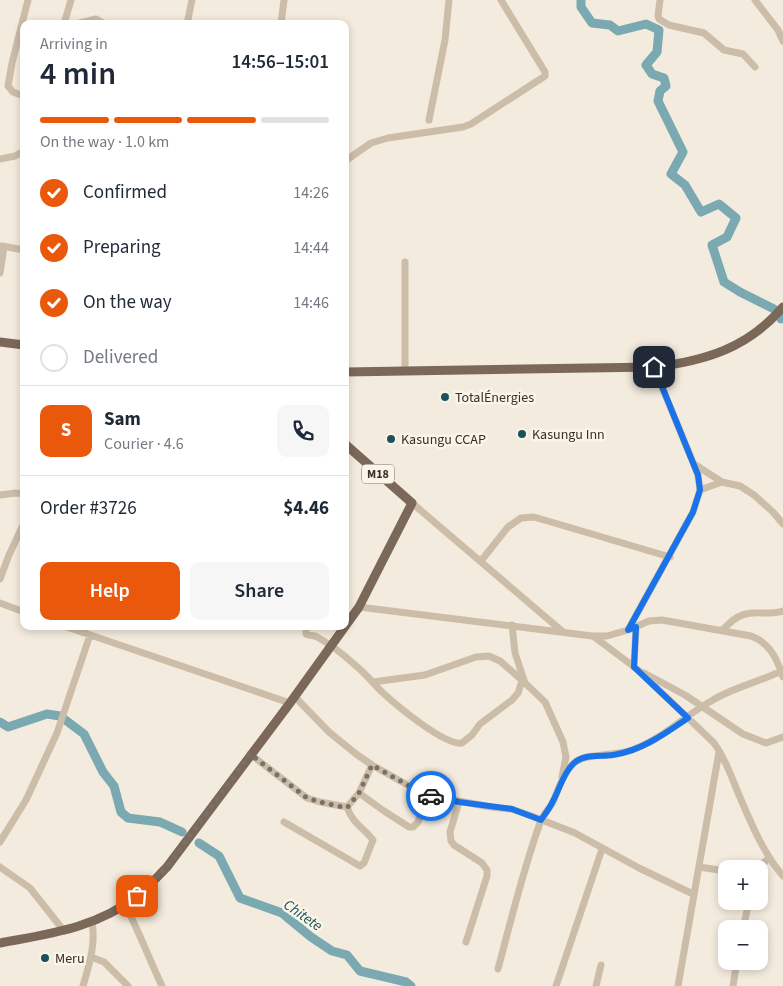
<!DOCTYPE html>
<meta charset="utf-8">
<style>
body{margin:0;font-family:"Source Sans 3",sans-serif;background:#f6f6f7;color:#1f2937;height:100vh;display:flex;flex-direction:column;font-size:19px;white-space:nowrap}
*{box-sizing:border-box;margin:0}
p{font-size:16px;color:#747a83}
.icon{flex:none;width:28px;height:28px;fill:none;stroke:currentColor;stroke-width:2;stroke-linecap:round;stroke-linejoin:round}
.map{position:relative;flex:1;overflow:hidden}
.sheet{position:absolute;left:20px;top:20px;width:329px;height:610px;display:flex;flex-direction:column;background:#fff;border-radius:10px;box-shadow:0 2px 8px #0003}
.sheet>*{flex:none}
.buttons{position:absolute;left:718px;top:860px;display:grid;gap:10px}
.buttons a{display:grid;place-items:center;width:50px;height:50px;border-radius:10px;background:#fff;box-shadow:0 2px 8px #0003;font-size:25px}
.pin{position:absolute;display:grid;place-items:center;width:42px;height:42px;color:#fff;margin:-21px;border-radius:10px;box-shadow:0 2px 8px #0006}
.courier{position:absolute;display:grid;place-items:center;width:50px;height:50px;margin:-25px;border:4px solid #1a73e8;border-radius:50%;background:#fff;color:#222;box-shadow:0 1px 6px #0007}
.summary em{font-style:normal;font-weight:600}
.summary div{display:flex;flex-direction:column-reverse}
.summary{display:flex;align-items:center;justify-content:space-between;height:85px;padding:0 20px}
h1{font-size:32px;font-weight:600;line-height:38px}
.bar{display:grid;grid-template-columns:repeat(4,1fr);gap:8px 5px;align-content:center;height:60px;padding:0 20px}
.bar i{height:6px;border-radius:4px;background:#e0e1e3}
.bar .on{background:#ea580c}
.bar p{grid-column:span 4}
.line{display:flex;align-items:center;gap:12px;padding:0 20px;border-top:1px solid #e0e1e3}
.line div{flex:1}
.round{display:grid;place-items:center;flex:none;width:52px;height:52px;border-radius:10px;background:#f6f6f7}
ol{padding:0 20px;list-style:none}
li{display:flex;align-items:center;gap:15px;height:55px}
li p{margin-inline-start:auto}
li .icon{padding:5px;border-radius:50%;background:#ea580c;color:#fff;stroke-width:4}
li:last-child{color:#747a83}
li i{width:28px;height:28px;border:2px solid #e0e1e3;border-radius:50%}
.cta{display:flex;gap:10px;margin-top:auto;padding:10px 20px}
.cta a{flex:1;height:58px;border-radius:10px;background:#ea580c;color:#fff;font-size:20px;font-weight:600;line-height:58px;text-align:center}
.cta a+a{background:#f6f6f7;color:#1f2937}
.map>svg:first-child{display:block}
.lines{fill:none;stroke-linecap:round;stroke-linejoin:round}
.river{stroke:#7aa9b1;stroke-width:9}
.minor{stroke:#ccbda8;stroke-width:7}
.major{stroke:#7b6859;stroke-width:9}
.done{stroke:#797167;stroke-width:5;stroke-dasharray:0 9}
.route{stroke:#1a73e8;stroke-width:6}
.poi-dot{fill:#1c505c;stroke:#faf5e9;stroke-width:2}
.labels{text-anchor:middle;stroke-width:5;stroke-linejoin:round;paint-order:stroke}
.shield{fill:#faf5e9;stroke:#726a62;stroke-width:1}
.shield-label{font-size:12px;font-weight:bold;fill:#382f28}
.poi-label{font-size:14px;fill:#382f28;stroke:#faf5e9;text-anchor:start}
.water-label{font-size:15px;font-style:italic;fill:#1c505c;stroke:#faf5e9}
</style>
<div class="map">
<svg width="783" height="986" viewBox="0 0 783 986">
<rect width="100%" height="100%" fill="#f3ebdd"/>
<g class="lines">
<path class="river" d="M581 0V7L592 23 610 25 618 31 646 24 659 30 657 52 646 65 652 74 664 78 666 86 660 91 658 101 683 152 671 174 685 185 701 212 719 204 736 218 727 237 712 245 724 282 740 292 774 309
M781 319 783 318
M0 722 8 727 47 714 60 716 84 734 103 772 114 786 121 812 128 818 160 822 182 832
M199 843 219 856 240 898 282 913 311 937 332 951 347 955 360 971 406 982 411 986"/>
<path class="minor" d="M660 0 658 16 659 19 669 25 704 33 724 50 743 54 755 67
M755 0 778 30 783 41
M64 24 71 0
M75 24 96 19 105 24
M187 24 192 0
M281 24 284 0
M24 96 13 92 8 86 12 63 28 0
M429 120 445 40 449 0
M0 159 15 156 24 151
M345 161 371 143 388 138 463 127 471 124 545 76V72L501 0
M2 246 24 250
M405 262V371
M0 273 4 247
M694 464 722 482 740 486 754 495 773 512 783 524
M700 490 722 482
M0 495 16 493 24 494
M412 503 563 632
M481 561 508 527 521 518 534 517 670 557
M0 579 9 555 24 523
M0 603 24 612
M359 607 592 636H607L628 630 693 512 700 490 698 475 654 367
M512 625 515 653 525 683 545 702 563 742 566 757 562 777
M64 626 290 703
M306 626V634C310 636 314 635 317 637 330 644 344 655 355 665 365 673 373 683 382 692 396 705 445 746 462 743L472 735 480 724 512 700 518 693 522 681
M628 630 649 621 662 620 751 636C770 643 777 659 783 677
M722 630C727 626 732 620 738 617 751 609 769 616 783 611
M593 636 637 669 714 743C724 757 730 772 736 788 749 818 761 850 783 876
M634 667 636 627
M644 673 685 695 743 734 766 743 783 737
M373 682 425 675 476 657 489 656 500 661 523 681
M295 697 329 732 356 754 372 765 411 787 432 796 491 807 511 809 529 815 575 833 639 868 693 894
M250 754 307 798 320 802 347 807 359 793 372 765
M359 793 384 811 409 827H413L418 822 427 794
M459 802 450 832 451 841 454 845 482 863 487 870V876L466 942
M284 822 360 866 364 863 373 840C364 828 352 823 347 807
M0 842 26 800 57 733 90 635
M0 867 30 888 64 931
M699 867 726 871
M759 871 761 865 769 858
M125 905C139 931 149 959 162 986
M743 929 749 901
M91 957 104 962 128 986
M498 969C511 920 523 870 540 823 543 814 550 808 554 800 559 787 563 773 574 763 585 753 616 756 632 750 663 739 685 715 713 700 734 687 760 682 783 670
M83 986C89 965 96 945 92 922
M556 986 602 849
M596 986 601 965
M678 986 719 752
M733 986 737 961"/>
<path class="major" d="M0 342 24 345
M345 372 654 367C705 361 748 348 783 307
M0 943C48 934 97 928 137 896 148 888 157 877 167 867L290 703 359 607 412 503 345 444"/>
</g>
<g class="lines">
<path class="done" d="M137 896 167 867 250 754 307 798 320 802 347 808 359 793 372 765 411 787 431 796"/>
<path class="route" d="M431 796 459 802 512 809 541 820C545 814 550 808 553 801 560 788 563 774 573 764 584 753 600 757 613 755 641 751 666 733 688 718L634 667 636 627 628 630 693 512 700 490 698 475 654 367"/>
</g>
<g class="poi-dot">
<circle cx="445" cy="397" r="5"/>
<circle cx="522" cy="434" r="5"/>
<circle cx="391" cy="439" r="5"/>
<circle cx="45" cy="958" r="5"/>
</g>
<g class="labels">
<rect class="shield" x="362" y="464.5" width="32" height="19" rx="4"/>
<g class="shield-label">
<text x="378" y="478">M18</text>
</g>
<g class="poi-label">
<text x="455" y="402">TotalÉnergies</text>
<text x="532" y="439">Kasungu Inn</text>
<text x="401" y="444">Kasungu CCAP</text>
<text x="55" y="963">Meru</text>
</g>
<g class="water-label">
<text transform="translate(303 915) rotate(35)" y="5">Chitete</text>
</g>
</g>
</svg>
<div class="buttons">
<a>+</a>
<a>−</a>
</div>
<div class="pin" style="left:137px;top:896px;background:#ea580c"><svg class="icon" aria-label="bag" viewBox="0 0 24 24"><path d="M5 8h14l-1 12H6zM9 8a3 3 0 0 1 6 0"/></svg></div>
<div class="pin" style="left:654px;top:367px;background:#1f2937"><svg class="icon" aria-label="home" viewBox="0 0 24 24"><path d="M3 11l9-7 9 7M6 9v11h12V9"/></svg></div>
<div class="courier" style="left:431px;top:796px"><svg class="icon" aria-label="car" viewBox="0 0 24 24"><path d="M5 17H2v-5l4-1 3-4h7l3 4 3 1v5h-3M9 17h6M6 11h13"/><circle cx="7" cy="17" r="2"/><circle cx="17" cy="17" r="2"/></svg></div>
<section class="sheet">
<div class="summary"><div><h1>4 min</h1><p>Arriving in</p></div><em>14:56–15:01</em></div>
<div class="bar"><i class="on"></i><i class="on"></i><i class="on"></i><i></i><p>On the way · 1.0 km</p></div>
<ol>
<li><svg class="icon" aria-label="check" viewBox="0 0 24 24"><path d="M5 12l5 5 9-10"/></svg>Confirmed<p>14:26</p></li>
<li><svg class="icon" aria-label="check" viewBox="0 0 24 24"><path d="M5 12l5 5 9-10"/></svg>Preparing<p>14:44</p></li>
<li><svg class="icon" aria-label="check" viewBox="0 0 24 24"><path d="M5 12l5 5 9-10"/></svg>On the way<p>14:46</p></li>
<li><i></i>Delivered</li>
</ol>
<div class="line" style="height:90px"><b class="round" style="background:#ea580c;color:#fff">S</b><div><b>Sam</b><p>Courier · 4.6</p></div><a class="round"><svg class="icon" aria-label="phone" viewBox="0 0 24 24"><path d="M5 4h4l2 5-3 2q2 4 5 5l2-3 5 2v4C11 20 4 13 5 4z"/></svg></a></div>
<div class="line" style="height:65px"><div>Order #3726</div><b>$4.46</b></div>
<div class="cta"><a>Help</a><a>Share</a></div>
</section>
</div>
